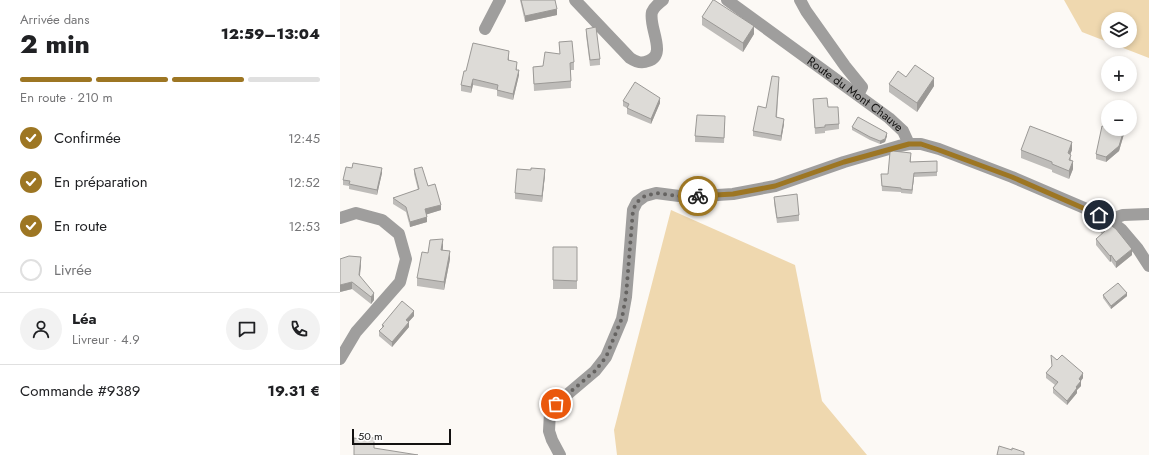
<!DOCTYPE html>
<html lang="fr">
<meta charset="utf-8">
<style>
body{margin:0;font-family:Jost,sans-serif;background:#f2f2f2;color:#202124;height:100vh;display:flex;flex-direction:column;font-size:15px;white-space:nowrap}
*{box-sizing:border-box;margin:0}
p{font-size:13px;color:#757577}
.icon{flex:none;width:22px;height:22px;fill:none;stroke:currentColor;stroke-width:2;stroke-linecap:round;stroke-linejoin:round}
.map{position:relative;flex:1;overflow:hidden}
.side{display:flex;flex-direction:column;background:#fff;width:340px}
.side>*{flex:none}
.controls{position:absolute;left:761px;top:12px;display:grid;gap:8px}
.controls a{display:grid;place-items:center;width:36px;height:36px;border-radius:50%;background:#fff;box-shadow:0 2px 6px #0003;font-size:20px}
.scale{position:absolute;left:12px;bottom:10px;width:99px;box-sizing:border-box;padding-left:4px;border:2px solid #131211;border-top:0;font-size:11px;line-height:14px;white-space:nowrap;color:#131211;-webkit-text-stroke:3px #fff;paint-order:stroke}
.pin{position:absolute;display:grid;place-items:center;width:34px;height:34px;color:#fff;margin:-17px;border:2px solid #fff;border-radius:50%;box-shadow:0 1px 4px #0007}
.courier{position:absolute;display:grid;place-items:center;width:40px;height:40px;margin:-20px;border:3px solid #9d7623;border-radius:50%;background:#fff;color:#222;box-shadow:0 1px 5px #0007}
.summary em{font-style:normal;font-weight:800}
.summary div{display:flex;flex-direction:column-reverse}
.summary{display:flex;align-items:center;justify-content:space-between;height:68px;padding:0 20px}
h1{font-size:26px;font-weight:800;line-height:30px}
.bar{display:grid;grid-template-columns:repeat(4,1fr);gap:6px 4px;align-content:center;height:48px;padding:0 20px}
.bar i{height:5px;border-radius:3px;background:#e0e0e0}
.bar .on{background:#9d7623}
.bar p{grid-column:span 4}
.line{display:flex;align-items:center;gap:10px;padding:0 20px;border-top:1px solid #e0e0e0}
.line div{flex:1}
.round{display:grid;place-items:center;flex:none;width:42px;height:42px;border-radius:21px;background:#f2f2f2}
ol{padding:0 20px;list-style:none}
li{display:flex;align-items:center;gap:12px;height:44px}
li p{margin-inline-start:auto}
li .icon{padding:4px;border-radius:50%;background:#9d7623;color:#fff;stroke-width:4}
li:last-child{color:#757577}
li i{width:22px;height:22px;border:2px solid #e0e0e0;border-radius:50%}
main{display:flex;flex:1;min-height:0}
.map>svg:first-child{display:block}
.green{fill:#efd8af;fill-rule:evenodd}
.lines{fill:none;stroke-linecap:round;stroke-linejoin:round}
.minor{stroke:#9f9e9d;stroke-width:12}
.wall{fill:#bebcb9}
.shaded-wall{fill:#9b9996}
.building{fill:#dddbd7;stroke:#9b9996}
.done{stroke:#656361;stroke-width:4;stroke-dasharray:0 7.2}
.route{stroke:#9d7623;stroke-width:5}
.labels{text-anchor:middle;stroke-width:4;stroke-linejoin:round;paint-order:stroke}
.street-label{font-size:12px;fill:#131211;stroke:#fff}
</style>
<main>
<section class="side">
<div class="summary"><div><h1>2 min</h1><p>Arrivée dans</p></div><em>12:59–13:04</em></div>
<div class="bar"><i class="on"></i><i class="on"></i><i class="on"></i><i></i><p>En route · 210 m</p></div>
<ol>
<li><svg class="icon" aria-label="check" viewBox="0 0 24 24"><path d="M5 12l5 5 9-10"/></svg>Confirmée<p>12:45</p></li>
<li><svg class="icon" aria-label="check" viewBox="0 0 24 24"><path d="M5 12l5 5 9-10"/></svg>En préparation<p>12:52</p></li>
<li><svg class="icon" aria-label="check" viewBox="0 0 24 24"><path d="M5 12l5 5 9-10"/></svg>En route<p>12:53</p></li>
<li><i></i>Livrée</li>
</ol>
<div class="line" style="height:72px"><a class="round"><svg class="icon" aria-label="person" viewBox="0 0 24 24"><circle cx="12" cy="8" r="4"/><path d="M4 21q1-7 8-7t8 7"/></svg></a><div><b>Léa</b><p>Livreur · 4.9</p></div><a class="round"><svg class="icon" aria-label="chat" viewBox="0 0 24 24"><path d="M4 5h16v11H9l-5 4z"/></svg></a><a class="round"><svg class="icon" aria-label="phone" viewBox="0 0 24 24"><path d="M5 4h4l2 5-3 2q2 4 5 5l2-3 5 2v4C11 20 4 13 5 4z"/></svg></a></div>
<div class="line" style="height:52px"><div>Commande #9389</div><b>19.31 €</b></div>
</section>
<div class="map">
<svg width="809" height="455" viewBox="0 0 809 455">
<rect width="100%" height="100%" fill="#fcf9f5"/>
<path class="green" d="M724 0H809V58L742 32ZM768 19H790V41H768Z
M331 210 455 265 482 401 527 455H277L274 430Z"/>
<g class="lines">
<g class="minor">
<path d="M235 0 290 58C296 62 301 64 308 61 328 55 308 27 312 12 314 7 319 3 323 0"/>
<path id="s1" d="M387 0 549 118 563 131 569 144"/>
<path d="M460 0 466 11 505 66 522 87 518 95"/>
<path d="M145 29 160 0"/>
<path d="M0 218 16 213 42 220 59 234 66 259 60 282 16 332 0 359"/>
<path d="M769 220 783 215 809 214"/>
<path d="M220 455 212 440 209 431 210 412 216 404 255 371 266 357 282 319 286 297 289 261 293 210 297 202 305 196 316 193 347 197 393 194 435 186 504 162 559 146 569 144H581L599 149 672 177 749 210 769 220 781 229 798 249 809 266"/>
</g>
</g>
<path class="wall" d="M180 0H215L217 15 185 22Z
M362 17 414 34 403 52 362 25Z
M246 29 260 59V65L250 66 246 35Z
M219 42 234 62V70H231V88L194 91 193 67 203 66 220 54Z
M169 57V61L177 68V70L179 75 173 100 157 96V90L133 85 131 93 121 91V85L126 71Z
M439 82 437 117 444 124 441 141 413 136V131L426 108Z
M549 84 594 86 577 112 549 92Z
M473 99 488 107 499 124V129L485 131V133L475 134Z
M283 101 320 103 311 124 287 114V108L283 106Z
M385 122 384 143 355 142V136Z
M512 127 547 136 545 142 540 144 530 140 512 130Z
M784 134 779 151 766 162 756 159V154Z
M681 150H732L730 154 733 169 729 179 712 172V170L681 158Z
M571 157V162L597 161V176L574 177 572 194 561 193V192L542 191 541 174H548Z
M74 169 88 186 101 210 87 214V222L70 227 66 212 53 204V198L78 190 74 174Z
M42 173 37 195 9 189V186L3 185V180Z
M205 175 202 202 175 199V193Z
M434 197 459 215V221L437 223 434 203Z
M750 213 792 255 776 268 771 261 770 262 756 245V239L762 234 750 219Z
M103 247V250L110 259 104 290 77 286V278L88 253Z
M213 247H237V289H213Z
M21 264 20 276 34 300 31 304 12 289 0 292Z
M763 295 787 296 771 309 763 298Z
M74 316 68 322 69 327 52 347 39 336V331L42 329V325Z
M717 360 743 378 741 381V386L737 390V393L727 405 713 393V388L715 385 706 378V373Z"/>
<path class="shaded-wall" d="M217 9V15L185 22V16Z
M414 26V34L403 52V43Z
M169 51V57L168 66V60Z
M179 70V75L173 100V94Z
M594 78V86L577 112V103Z
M133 79V85L131 93V87Z
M320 98V103L311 124V119Z
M444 119V124L441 141V136Z
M784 130V134L779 151 766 162V157Z
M547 133V136L545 142 540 144V141Z
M732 142V150L728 161V153Z
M733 161V169L729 179V171Z
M42 168V173L37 195V190Z
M205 169V175L202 202V196Z
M574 173V177L572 194V190Z
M101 205V210L85 215V209Z
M87 217V222L70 227V222Z
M103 239V247L101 258V250Z
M792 249V255L776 268V262Z
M110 251V259L104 290V282Z
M771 255V261L770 262V256Z
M21 257V264L19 282V275Z
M12 282V289L0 292V285Z
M34 293V300L31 304V297Z
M787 293V296L771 309V306Z
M74 311V316L66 325V320Z
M69 322V327L52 347V342Z
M743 373V378L739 383 741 381V386L737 390V393L727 405V401L736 387 739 379Z"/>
<path class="building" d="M181 0H215L217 9 185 16Z
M373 0H374L414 26 403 43 362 17Z
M256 27 260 59 250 60 246 29Z
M232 41 234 62 230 63 231 81 194 84 193 67 203 66 205 52 220 54 219 42Z
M133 43 169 51 168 60 177 62 176 70H179L173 94 157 90 158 85 133 79 131 87 121 85 124 71H126Z
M575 65 594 78 577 103 549 84 558 71 566 77Z
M432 76 439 77 436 117 444 119 441 136 413 131 418 106 426 108Z
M295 82 320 98 311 119 287 108 289 104 283 101Z
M487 98 488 107H498L499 124 485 125V127L475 128 473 99Z
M357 115 385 116 384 138 355 136Z
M518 117 547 133 545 139 540 141 530 137 512 127Z
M690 126 732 142 728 153 731 155 729 160 733 161 729 171 712 164V162L681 150Z
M762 126 768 127V129H780L784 130 779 146 766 157 756 154Z
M553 151 571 153 570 162 597 161V172L574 173 572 190 561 189V188L542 186 541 174H548L550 152Z
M13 163 42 168 37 190 9 184 10 181 3 180 6 167 12 168Z
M82 167 88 186 95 184 101 205 85 209 87 217 70 222 66 207 53 198 79 189 74 169Z
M191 168 205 169 202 196 175 193 177 169 191 170Z
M457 194 459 215 437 218 434 197Z
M750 213 765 221 776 229 792 249 776 262 771 255 770 256 756 239 765 231Z
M103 239 101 250 110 251 104 282 77 278 82 252 88 253 90 240Z
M213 247H237V281L213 280Z
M9 256 21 257 19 275 34 293 31 297 12 282 0 285V259Z
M778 283 787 293 771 306 763 295Z
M62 301 74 311 66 320 69 322 52 342 39 331 44 326 42 325Z
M711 355 717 360 722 355 743 373 739 379 741 381 736 387 737 388 727 401 713 388 718 382 706 373 712 366Z
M20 437 34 438V448L78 455H14V438L19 439Z
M659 446 672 450V448L684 452V455H657Z"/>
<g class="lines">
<path class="done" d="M216 404 255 371 266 357 282 318 286 296 293 210 297 202 305 196 316 193 346 197 358 196"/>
<path class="route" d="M358 196 393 194 435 186 504 162 569 144H581L599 150 672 177 759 215"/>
</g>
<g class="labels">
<g class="street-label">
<text dy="4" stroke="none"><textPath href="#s1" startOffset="159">Route du Mont Chauve</textPath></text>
</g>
</g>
</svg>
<div class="controls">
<a><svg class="icon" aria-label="layers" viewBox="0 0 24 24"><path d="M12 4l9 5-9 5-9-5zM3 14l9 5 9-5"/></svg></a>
<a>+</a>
<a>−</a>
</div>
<div class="scale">50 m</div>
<div class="pin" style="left:216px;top:404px;background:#ea580c"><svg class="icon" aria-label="bag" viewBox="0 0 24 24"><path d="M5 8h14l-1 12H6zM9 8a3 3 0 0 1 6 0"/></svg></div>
<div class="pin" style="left:759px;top:215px;background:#1f2937"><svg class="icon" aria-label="home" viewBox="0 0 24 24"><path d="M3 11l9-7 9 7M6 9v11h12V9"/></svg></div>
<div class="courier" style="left:358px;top:196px"><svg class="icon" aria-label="bike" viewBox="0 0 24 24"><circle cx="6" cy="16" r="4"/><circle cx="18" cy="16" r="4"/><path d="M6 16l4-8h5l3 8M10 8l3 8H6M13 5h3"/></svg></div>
</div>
</main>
